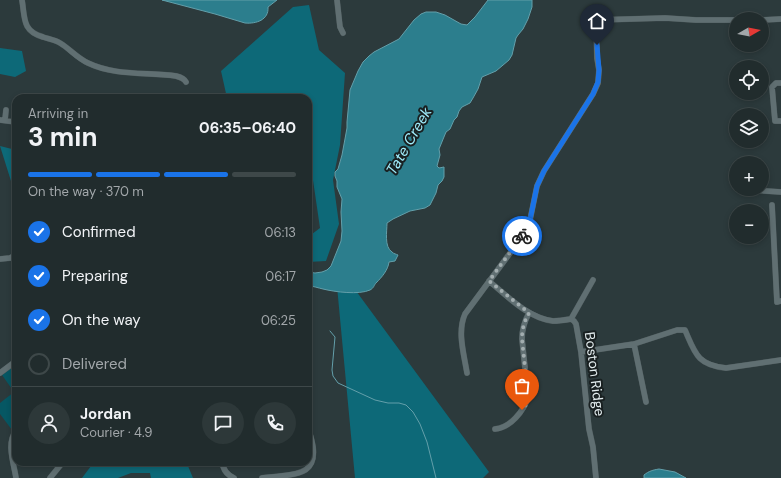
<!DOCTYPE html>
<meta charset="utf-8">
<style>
body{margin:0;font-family:"DM Sans",sans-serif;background:#2d3839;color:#f1f3f6;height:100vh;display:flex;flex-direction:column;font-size:15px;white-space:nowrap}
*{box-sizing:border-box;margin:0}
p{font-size:13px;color:#a2a7aa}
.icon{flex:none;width:22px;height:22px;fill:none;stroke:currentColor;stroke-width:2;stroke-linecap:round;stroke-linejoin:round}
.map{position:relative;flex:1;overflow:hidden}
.details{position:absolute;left:12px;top:94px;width:300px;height:372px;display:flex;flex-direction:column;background:#212c2d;border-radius:12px;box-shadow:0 2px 6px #0003,0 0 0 1px #3e4849}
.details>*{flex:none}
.needle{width:26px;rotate:81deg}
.fabs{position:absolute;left:729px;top:12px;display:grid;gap:8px}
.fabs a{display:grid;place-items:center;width:40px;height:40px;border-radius:50%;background:#212c2d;box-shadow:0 2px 6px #0003,0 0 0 1px #3e4849;font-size:20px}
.pin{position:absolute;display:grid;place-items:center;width:34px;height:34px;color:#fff;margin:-41px -17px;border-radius:50% 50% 50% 0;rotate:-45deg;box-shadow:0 0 4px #0007}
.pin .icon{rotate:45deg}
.courier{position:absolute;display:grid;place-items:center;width:40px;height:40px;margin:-20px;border:3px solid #1a73e8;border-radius:50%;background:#fff;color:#222;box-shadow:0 1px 5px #0007}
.summary em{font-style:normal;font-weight:700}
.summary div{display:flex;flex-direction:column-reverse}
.summary{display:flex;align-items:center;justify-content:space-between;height:68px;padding:0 16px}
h1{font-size:26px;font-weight:700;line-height:30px}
.bar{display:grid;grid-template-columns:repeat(4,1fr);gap:6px 4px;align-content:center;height:48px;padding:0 16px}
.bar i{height:5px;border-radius:3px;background:#3e4849}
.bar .current{background:#1a73e8}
.bar p{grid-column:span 4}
.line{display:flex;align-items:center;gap:10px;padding:0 16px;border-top:1px solid #3e4849}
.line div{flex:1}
.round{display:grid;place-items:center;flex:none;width:42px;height:42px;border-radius:21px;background:#2d3839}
ol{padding:0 16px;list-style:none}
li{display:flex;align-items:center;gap:12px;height:44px}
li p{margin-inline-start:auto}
li .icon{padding:4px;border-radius:50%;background:#1a73e8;color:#fff;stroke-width:4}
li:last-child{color:#a2a7aa}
li i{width:22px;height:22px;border:2px solid #3e4849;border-radius:50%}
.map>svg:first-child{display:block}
.green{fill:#065763}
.forest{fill:#0d6978}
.water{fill:#2c7e8d;stroke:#639faa}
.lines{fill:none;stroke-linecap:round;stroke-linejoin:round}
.stream{stroke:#639faa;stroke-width:1}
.minor-casing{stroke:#4a5658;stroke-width:6}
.minor{stroke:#606f72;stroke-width:5.5}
.done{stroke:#a2adaf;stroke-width:4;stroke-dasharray:0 7.2}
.route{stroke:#1a73e8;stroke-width:5}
.labels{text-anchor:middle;stroke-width:4;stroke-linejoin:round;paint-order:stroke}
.street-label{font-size:14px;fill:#e2ebed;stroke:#192021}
.water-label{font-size:15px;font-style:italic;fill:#a0edfc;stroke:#192021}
</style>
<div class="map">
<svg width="781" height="478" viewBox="0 0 781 478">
<rect width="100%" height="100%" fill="#2c3a3c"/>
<path class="green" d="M16 364V427L12 430 0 414V403L14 392 2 375Z"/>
<path class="forest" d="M309 5 319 50 345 73 340 145 333 180 339 224 326 261 308 262V237L320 228 308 146V98H227L221 71 293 7Z
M0 48 22 51 26 71 15 77 0 74Z
M0 146 16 150V197Z
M335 265H337L489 472 483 478H355Z
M94 462H191L188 466 193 478H151L150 473H131L118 478H82Z"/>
<path class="water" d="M162 0H277L268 7C269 20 256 24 245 23L215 14Z
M488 0H532V7L528 19 523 29 518 35 516 38 512 55 509 60 496 71 482 77 478 89 473 98 470 103 462 107 459 111 457 117 454 120 450 129 446 132 439 149 440 155 437 166 439 168 444 167V177L442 181 438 185 436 193 430 205 425 208 410 211 393 219 387 223C387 231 384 247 392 252 394 254 396 254 398 255L395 261 389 262C388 270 382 277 376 283 374 285 374 288 370 290 359 295 335 292 323 289 318 288 314 286 308 286V272L315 273 322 272 327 270 331 266 341 241 342 231 341 212 342 199 337 187V181L335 176V172L338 169 342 155 347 128V122L350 90 358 71 363 62 369 56 374 52 399 39 414 20 421 14 426 12H436L445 15 461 24 467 25 475 17Z
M659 469 675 472 686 478H644V475C649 471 653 470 659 469Z"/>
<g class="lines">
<path class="stream" d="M330 331 335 337 332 370 333 376 338 383 375 400 388 403H399L406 405 413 412 420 424 427 442 436 478"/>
<g class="minor-casing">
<path id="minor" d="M22 0C25 18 22 31 43 37 49 39 55 40 60 43 70 49 77 58 88 63 115 76 146 72 176 76 180 77 184 78 186 82
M337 0 340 27 343 33
M762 20 781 19
M781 83H776L772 87 775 121H781
M0 120 16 122
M5 120 6 110
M753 190 781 192
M772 205 777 302 781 301
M0 259 10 258 16 255
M489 281C507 296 528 318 553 321 559 321 565 320 571 319
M571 319 574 321 576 324 581 352 589 429 593 447 596 478
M571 319 593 280
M634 344 646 402
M581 352 634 344 677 330H685C695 353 697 365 726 368L781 360
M0 373 16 361
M467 373C464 354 457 332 465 314L516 245 526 229 530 220 537 186 544 171 593 94 598 83 599 70 597 58 596 20 665 18 696 20H736
M495 429C510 428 524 411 528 397L522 339C522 329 524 322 529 313
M16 431C6 443 14 464 16 478
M222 462C223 469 227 475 234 478
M50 478 63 462
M262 478C269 477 275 477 281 476 301 474 316 471 313 447 312 441 311 435 308 429"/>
</g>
<use href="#minor" class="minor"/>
</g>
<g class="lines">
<path class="done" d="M522 236 489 281 529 313C524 322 522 329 522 339L528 397 526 405 522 410"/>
<path class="route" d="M522 236 526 229 530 220 537 186 544 171 593 94 598 82 599 70 597 45"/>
</g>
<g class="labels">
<g class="street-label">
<text transform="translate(595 374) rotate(83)" y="5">Boston Ridge</text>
</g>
<g class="water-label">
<text transform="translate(409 141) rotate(-60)" y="5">Tate Creek</text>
</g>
</g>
</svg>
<div class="fabs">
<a><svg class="needle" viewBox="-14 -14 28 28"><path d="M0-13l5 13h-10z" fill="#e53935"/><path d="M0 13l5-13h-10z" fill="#a2a7aa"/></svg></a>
<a><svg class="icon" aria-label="locate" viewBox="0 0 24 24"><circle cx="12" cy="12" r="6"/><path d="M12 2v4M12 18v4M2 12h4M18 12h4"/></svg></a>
<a><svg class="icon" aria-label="layers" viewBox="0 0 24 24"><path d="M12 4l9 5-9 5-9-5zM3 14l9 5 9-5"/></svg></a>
<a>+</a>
<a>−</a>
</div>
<div class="pin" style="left:522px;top:410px;background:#ea580c"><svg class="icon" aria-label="bag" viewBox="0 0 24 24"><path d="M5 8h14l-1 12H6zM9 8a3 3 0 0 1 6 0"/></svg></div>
<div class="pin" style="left:597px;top:45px;background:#1f2937"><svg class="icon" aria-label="home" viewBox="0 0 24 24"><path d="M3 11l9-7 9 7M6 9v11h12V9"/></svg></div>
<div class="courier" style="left:522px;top:236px"><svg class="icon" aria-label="bike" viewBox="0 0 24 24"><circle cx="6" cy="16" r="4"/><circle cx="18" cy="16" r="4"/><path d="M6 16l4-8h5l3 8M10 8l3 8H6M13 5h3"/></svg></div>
<section class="details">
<div class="summary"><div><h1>3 min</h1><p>Arriving in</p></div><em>06:35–06:40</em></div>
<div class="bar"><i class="current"></i><i class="current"></i><i class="current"></i><i></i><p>On the way · 370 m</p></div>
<ol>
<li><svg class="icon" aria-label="check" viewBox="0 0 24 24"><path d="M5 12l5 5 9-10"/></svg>Confirmed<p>06:13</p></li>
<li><svg class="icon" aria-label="check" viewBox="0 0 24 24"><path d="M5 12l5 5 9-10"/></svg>Preparing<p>06:17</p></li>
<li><svg class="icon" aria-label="check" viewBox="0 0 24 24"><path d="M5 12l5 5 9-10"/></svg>On the way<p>06:25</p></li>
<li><i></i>Delivered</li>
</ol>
<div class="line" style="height:72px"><a class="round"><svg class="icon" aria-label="person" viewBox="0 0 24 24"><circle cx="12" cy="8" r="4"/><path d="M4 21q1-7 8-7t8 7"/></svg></a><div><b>Jordan</b><p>Courier · 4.9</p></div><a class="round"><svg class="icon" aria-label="chat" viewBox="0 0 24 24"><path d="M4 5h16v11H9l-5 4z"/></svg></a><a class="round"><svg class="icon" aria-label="phone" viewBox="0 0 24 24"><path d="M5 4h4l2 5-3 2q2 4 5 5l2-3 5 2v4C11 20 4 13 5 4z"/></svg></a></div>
</section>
</div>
